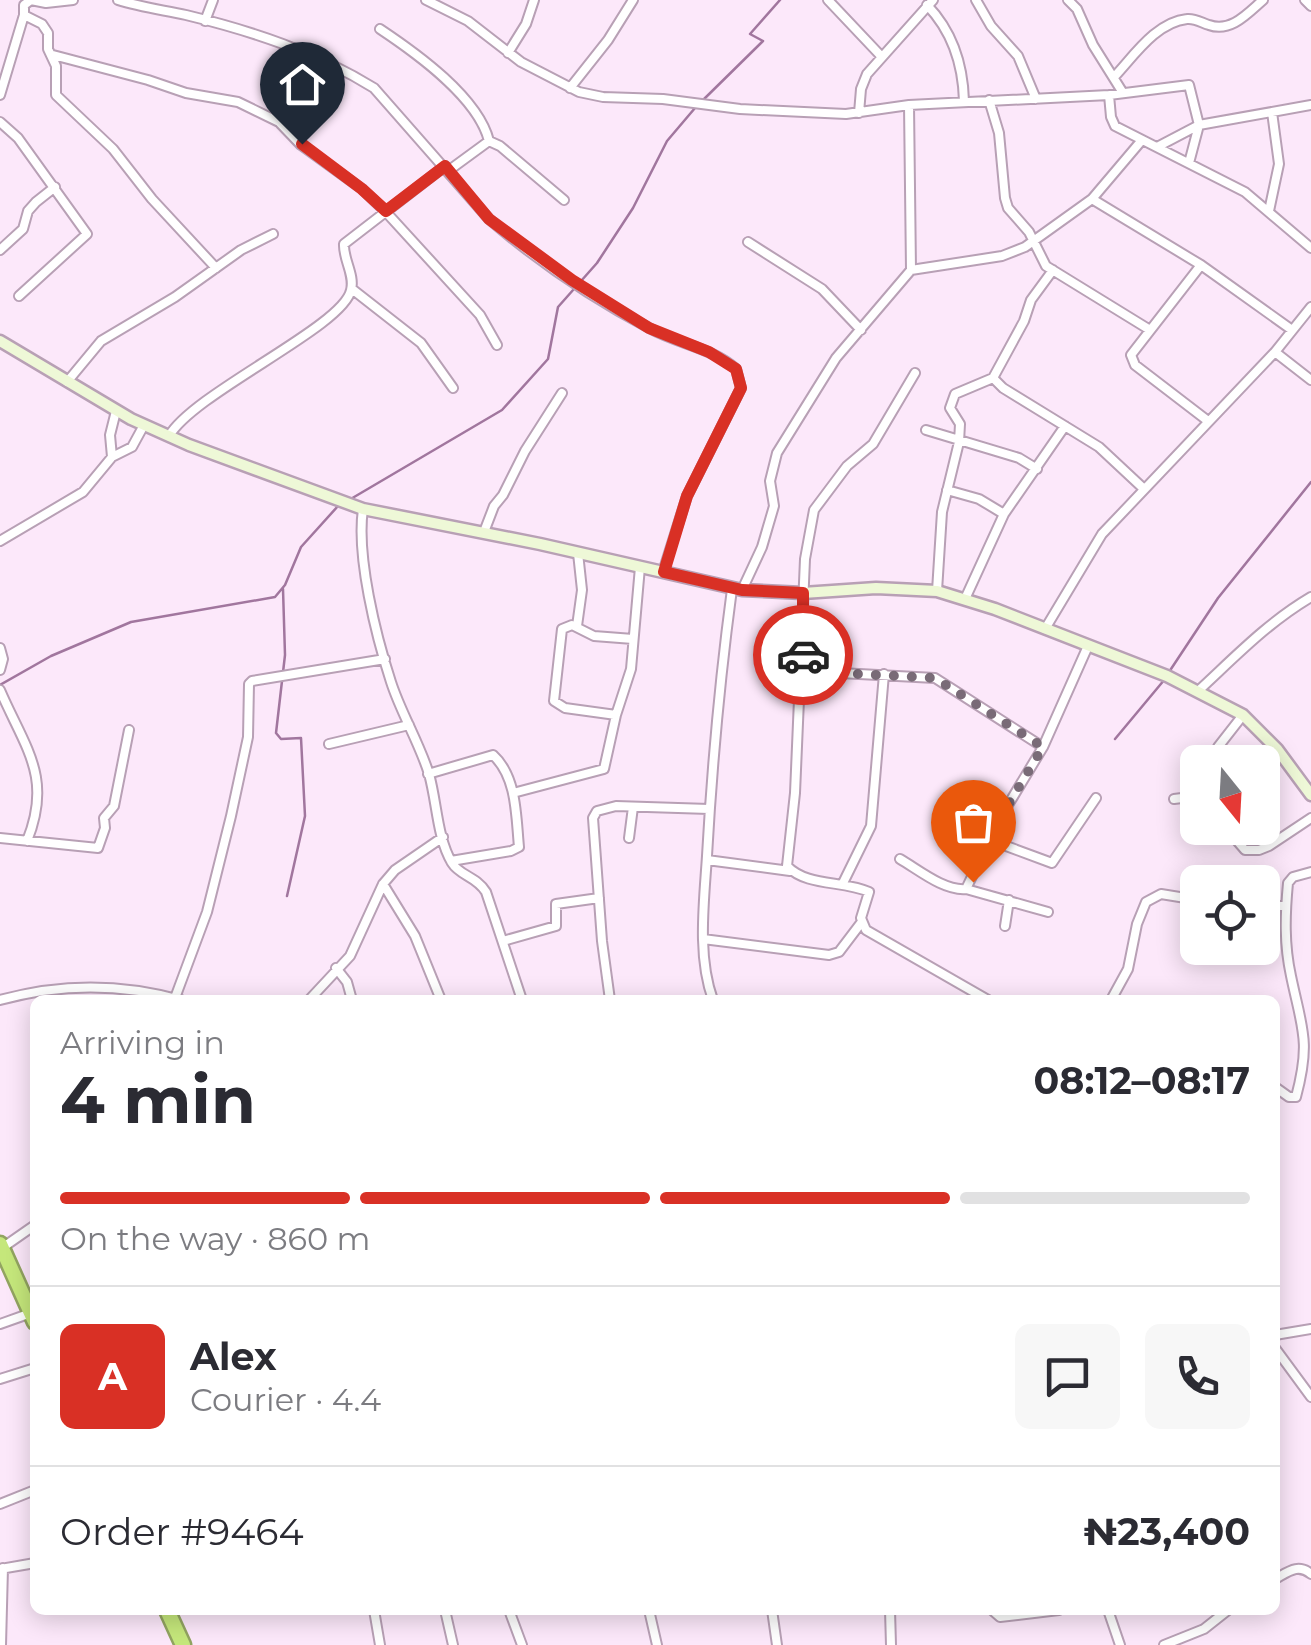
<!DOCTYPE html>
<meta charset="utf-8">
<style>
body{margin:0;font-family:Montserrat,sans-serif;background:#f7f7f7;color:#2b2b33;height:100vh;display:flex;flex-direction:column;font-size:38px;white-space:nowrap}
*{box-sizing:border-box;margin:0}
p{font-size:32px;color:#7c7c81}
.icon{flex:none;width:55px;height:55px;fill:none;stroke:currentColor;stroke-width:2;stroke-linecap:round;stroke-linejoin:round}
.map{position:relative;flex:1;overflow:hidden}
.sheet{position:absolute;left:30px;top:995px;width:1250px;height:620px;display:flex;flex-direction:column;background:#fff;border-radius:15px;box-shadow:0 5px 25px #0003}
.sheet>*{flex:none}
.needle{width:65px;rotate:162deg}
.tools{position:absolute;left:1180px;top:745px;display:grid;gap:20px}
.tools a{display:grid;place-items:center;width:100px;height:100px;border-radius:15px;background:#fff;box-shadow:0 5px 25px #0003;font-size:50px}
.pin{position:absolute;display:grid;place-items:center;width:85px;height:85px;color:#fff;margin:-102px -42px;border-radius:50% 50% 50% 0;rotate:-45deg;box-shadow:0 0 10px #0007}
.pin .icon{rotate:45deg}
.courier{position:absolute;display:grid;place-items:center;width:100px;height:100px;margin:-50px;border:8px solid #d93025;border-radius:50%;background:#fff;color:#222;box-shadow:0 2px 12px #0007}
.head em{font-style:normal;font-weight:700}
.head div{display:flex;flex-direction:column-reverse}
.head{display:flex;align-items:center;justify-content:space-between;height:170px;padding:0 30px}
h1{font-size:65px;font-weight:700;line-height:75px}
.bar{display:grid;grid-template-columns:repeat(4,1fr);gap:15px 10px;align-content:center;height:120px;padding:0 30px}
.bar i{height:12px;border-radius:8px;background:#e1e1e2}
.bar .on{background:#d93025}
.bar p{grid-column:span 4}
.line{display:flex;align-items:center;gap:25px;padding:0 30px;border-top:2px solid #e1e1e2}
.line div{flex:1}
.round{display:grid;place-items:center;flex:none;width:105px;height:105px;border-radius:15px;background:#f7f7f7}
.map>svg:first-child{display:block}
.lines{fill:none;stroke-linecap:round;stroke-linejoin:round}
.stream{stroke:#a1769e;stroke-width:2.5}
.street-casing{stroke:#b8a0b5;stroke-width:12}
.secondary-casing{stroke:#b8a0b5;stroke-width:15}
.highway-casing{stroke:#92a461;stroke-width:19}
.street{stroke:#fff;stroke-width:8}
.secondary{stroke:#eef8d7;stroke-width:10}
.highway{stroke:#c5e77b;stroke-width:14}
.done{stroke:#796b77;stroke-width:10;stroke-dasharray:0 18}
.route{stroke:#d93025;stroke-width:12}
</style>
<div class="map">
<svg width="1311" height="1645" viewBox="0 0 1311 1645">
<rect width="100%" height="100%" fill="#fce8fa"/>
<g class="lines">
<path class="stream" d="M701 102 763 41 750 34 780 0
M349 500 502 410 548 359 558 307 597 263 633 208 667 141 695 108
M283 589 285 655 276 733 281 739 301 738 305 816 287 896
M1169 672 1218 598 1311 482
M0 685 51 656 131 622 275 597 285 585 301 547 338 506
M1115 739 1165 679"/>
<g class="street-casing">
<path id="street" d="M31 0 24 5V15L42 24 48 33V49L56 66V95L113 149 152 199 216 268
M31 0 46 3 73 0
M118 0C140 7 163 10 186 15 252 31 316 52 374 88L489 219C538 261 594 299 651 329 679 344 712 348 736 369L741 388 687 496 663 572
M426 0 468 21 521 62 579 92 603 97 663 99 740 109 846 114 909 105 1109 95 1189 85 1199 125 1189 163
M828 0 881 56
M976 0 991 26 1018 56 1036 99
M1068 0 1077 9 1093 45 1123 93
M1305 0 1311 6
M927 5C953 32 963 64 964 101
M205 21 213 0
M380 29C416 53 478 97 489 141L500 146 564 200
M508 53 526 24 534 0
M53 55 148 80 186 93 238 102 279 122 301 145 362 189 385 211 480 315 497 345
M1114 77C1133 57 1156 22 1187 19 1195 18 1202 23 1209 25 1231 33 1248 13 1263 0
M570 88 608 40 633 0
M0 95 24 15
M1109 95 1111 117 1115 126 1245 192 1311 248
M989 100 999 133 1005 198 1008 208 1029 232 1046 266 1150 330
M859 113 861 89 867 74 933 0
M0 122 18 138 87 234 19 296
M1157 147 1199 125 1311 105
M448 171 489 141
M1092 199 1201 265 1292 330
M1269 211 1279 164 1272 112
M748 242 822 289 861 330
M0 250 23 229 28 211 36 202 55 187
M1201 265 1131 355 1135 365 1208 421
M911 270 1002 256 1025 247 1092 199 1142 140
M352 289 421 343 453 388
M1275 352 1311 380
M915 373 873 444 847 466 814 510 805 559 795 793 787 866C807 887 843 880 869 892L861 918 866 930 988 1000
M993 378 1003 388 1099 447 1144 489
M993 378 1024 321 1031 300 1053 270
M67 382 101 341 175 297 241 250 273 234
M926 430 1019 458 1037 469
M169 436C195 392 343 327 351 290 355 275 343 259 344 244L445 166
M112 457 110 435 116 411
M947 490 979 499 1004 514
M363 509C356 556 376 636 391 682 401 713 419 742 429 774 437 802 437 838 452 863 460 876 476 876 486 892L522 1000
M484 532 494 506 503 495 525 451 562 393
M0 541 83 492 112 457 132 447 144 425
M742 590 762 547 774 506 770 481 777 453 836 358 911 270 909 105
M937 591 942 512 959 442 960 424 950 408 955 394 993 378
M965 599 1004 514 1065 426
M577 626 582 590 578 553
M1045 629 1102 534 1275 352 1311 307
M0 648 3 659 0 670
M802 671 935 678 1043 747
M0 690C25 748 53 777 27 841
M1198 691C1235 657 1267 623 1311 597
M616 715 565 708 554 701 562 629 572 625 594 636 633 639
M329 744 409 725
M1220 762 1218 747 1243 715
M428 774 493 755C517 777 516 816 519 847L511 851 451 861
M513 793 604 769 616 715 631 669 640 567
M1174 799 1198 796
M947 820 990 840 1052 863 1096 798
M1226 828 1245 850H1259L1269 846 1311 818
M0 838 98 848 105 828 104 818 114 806 129 730
M629 838 633 807
M900 859C919 870 944 891 966 889L999 820 1043 747 1088 646
M707 860 790 871
M843 883 871 826 884 674
M383 884 415 936 441 1000
M966 889 1048 912
M1262 906H1286
M1005 926 1009 900
M703 939 829 955 839 952 861 923
M503 941 556 926V904L599 898
M336 968 347 982 352 1000
M175 998 207 912 231 816 248 737 249 684 252 681 385 659
M0 1000C61 983 120 983 181 1000
M309 1000 350 956 383 884 395 870 443 837
M610 1000 602 941 593 818 597 811 616 806 709 809
M713 1000C697 956 704 903 707 856 712 766 720 678 732 589
M1111 1000 1128 969 1137 924 1146 902 1161 894 1198 900
M1275 1087 1289 1097H1296C1311 1041 1302 1029 1291 976 1284 944 1285 915 1288 883L1293 877 1311 872
M2 1248 35 1225
M0 1324 31 1313
M1275 1335 1311 1329
M1275 1348 1311 1397
M0 1379 35 1368
M0 1504 35 1490
M0 1569 35 1563
M1275 1579C1288 1572 1298 1563 1311 1574
M374 1610 380 1645
M445 1610 453 1645
M509 1610 522 1645
M649 1610 657 1645
M772 1610 777 1645
M890 1610 891 1645
M992 1610 1000 1617 1059 1610
M1108 1610 1120 1645
M1 1645 3 1568
M1164 1645 1204 1629 1228 1610"/>
</g>
<g class="secondary-casing">
<path id="secondary" d="M0 341 131 419 189 445 363 509 540 544 742 590 803 593 876 588 937 591 995 609 1167 676 1243 715 1277 749 1311 795"/>
</g>
<g class="highway-casing">
<path id="highway" d="M0 1244 35 1322
M167 1610 183 1645"/>
</g>
<use href="#street" class="street"/>
<use href="#secondary" class="secondary"/>
<use href="#highway" class="highway"/>
</g>
<g class="lines">
<path class="done" d="M803 655 802 671 935 678 1043 747 999 820 973 882"/>
<path class="route" d="M302 144 362 189 386 211 445 166 489 219 572 280 649 328 709 352 736 369 741 388 687 496 664 572 742 590 803 593V655"/>
</g>
</svg>
<div class="tools">
<a><svg class="needle" viewBox="-14 -14 28 28"><path d="M0-13l5 13h-10z" fill="#e53935"/><path d="M0 13l5-13h-10z" fill="#7c7c81"/></svg></a>
<a><svg class="icon" aria-label="locate" viewBox="0 0 24 24"><circle cx="12" cy="12" r="6"/><path d="M12 2v4M12 18v4M2 12h4M18 12h4"/></svg></a>
</div>
<div class="pin" style="left:973px;top:882px;background:#ea580c"><svg class="icon" aria-label="bag" viewBox="0 0 24 24"><path d="M5 8h14l-1 12H6zM9 8a3 3 0 0 1 6 0"/></svg></div>
<div class="pin" style="left:302px;top:144px;background:#1f2937"><svg class="icon" aria-label="home" viewBox="0 0 24 24"><path d="M3 11l9-7 9 7M6 9v11h12V9"/></svg></div>
<div class="courier" style="left:803px;top:655px"><svg class="icon" aria-label="car" viewBox="0 0 24 24"><path d="M5 17H2v-5l4-1 3-4h7l3 4 3 1v5h-3M9 17h6M6 11h13"/><circle cx="7" cy="17" r="2"/><circle cx="17" cy="17" r="2"/></svg></div>
<section class="sheet">
<div class="head"><div><h1>4 min</h1><p>Arriving in</p></div><em>08:12–08:17</em></div>
<div class="bar"><i class="on"></i><i class="on"></i><i class="on"></i><i></i><p>On the way · 860 m</p></div>
<div class="line" style="height:180px"><b class="round" style="background:#d93025;color:#fff">A</b><div><b>Alex</b><p>Courier · 4.4</p></div><a class="round"><svg class="icon" aria-label="chat" viewBox="0 0 24 24"><path d="M4 5h16v11H9l-5 4z"/></svg></a><a class="round"><svg class="icon" aria-label="phone" viewBox="0 0 24 24"><path d="M5 4h4l2 5-3 2q2 4 5 5l2-3 5 2v4C11 20 4 13 5 4z"/></svg></a></div>
<div class="line" style="height:130px"><div>Order #9464</div><b>₦23,400</b></div>
</section>
</div>
